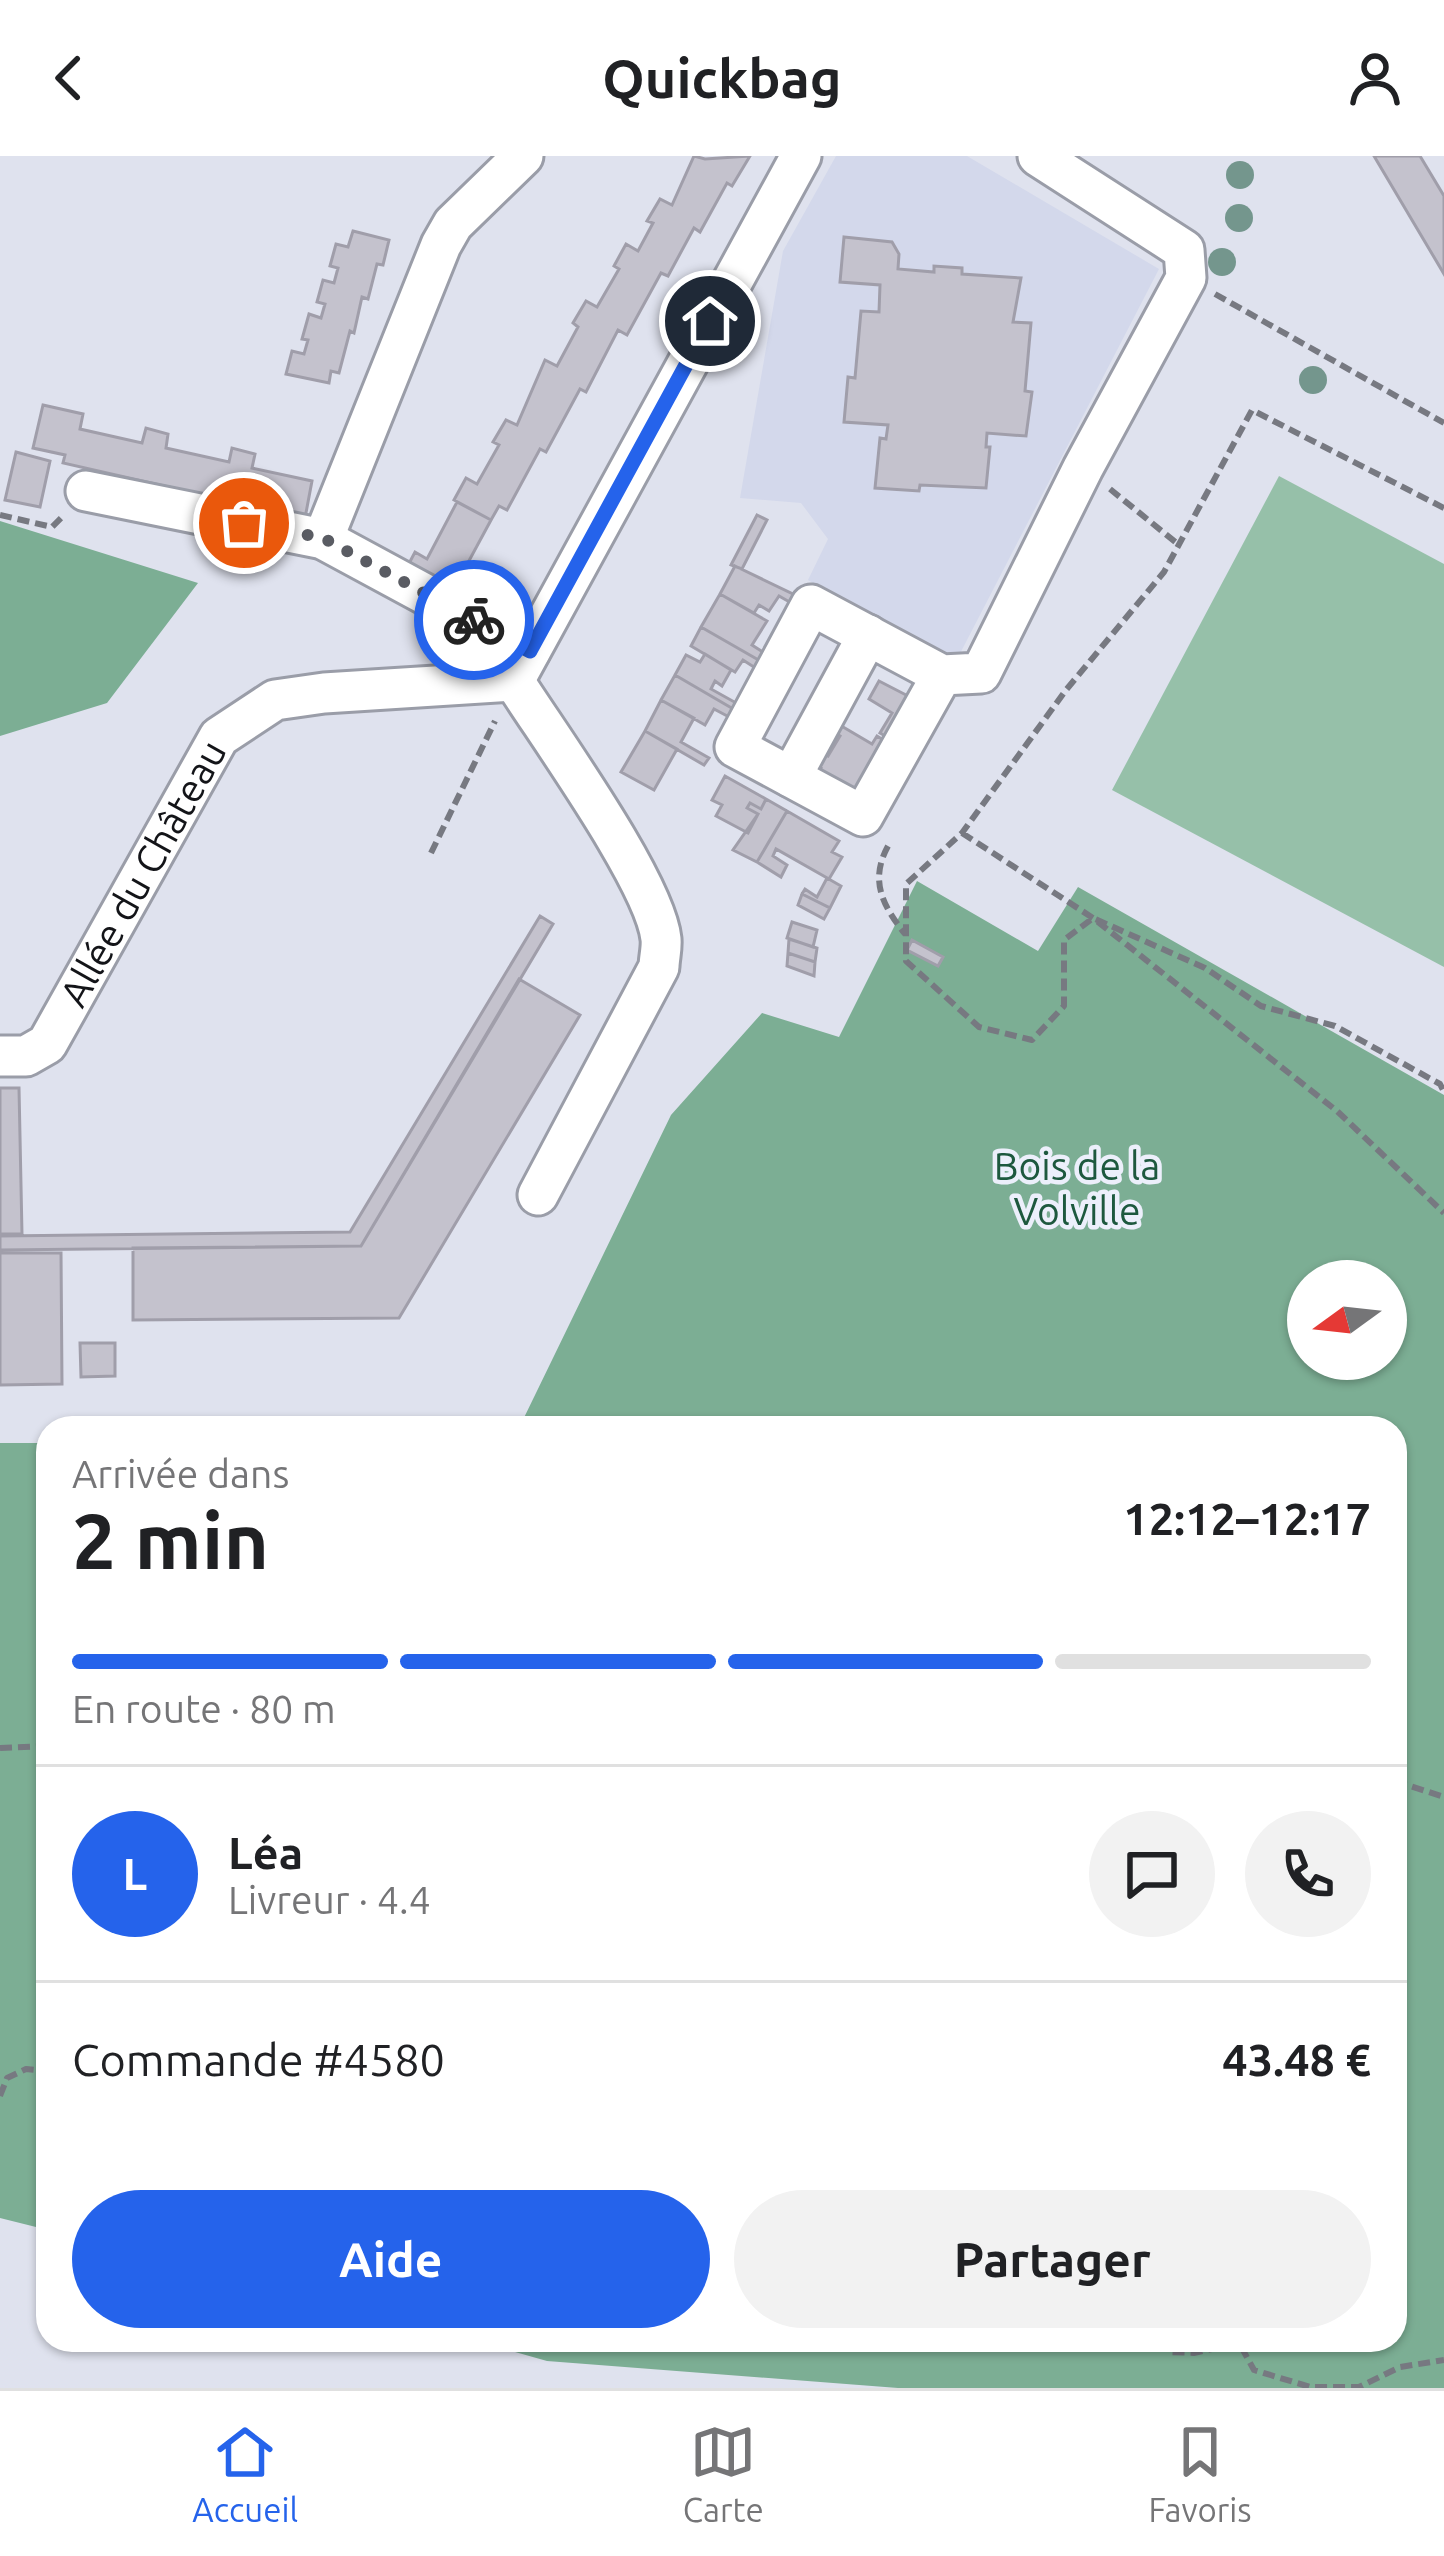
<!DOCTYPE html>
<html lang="fr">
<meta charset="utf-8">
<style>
body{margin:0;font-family:Ubuntu,sans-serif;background:#f2f2f2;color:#202124;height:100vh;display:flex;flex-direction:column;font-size:45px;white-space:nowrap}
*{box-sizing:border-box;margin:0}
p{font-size:39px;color:#757577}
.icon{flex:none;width:66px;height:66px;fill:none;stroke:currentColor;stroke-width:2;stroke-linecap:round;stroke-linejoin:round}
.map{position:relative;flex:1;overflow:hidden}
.drawer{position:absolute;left:36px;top:1260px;width:1371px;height:936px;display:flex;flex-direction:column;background:#fff;border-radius:36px;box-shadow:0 3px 9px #0004}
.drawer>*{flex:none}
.needle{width:78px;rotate:255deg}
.fabs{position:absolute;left:1287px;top:1104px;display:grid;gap:24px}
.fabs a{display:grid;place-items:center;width:120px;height:120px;border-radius:50%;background:#fff;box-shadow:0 3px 9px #0004;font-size:60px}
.pin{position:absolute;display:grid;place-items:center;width:102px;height:102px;color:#fff;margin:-51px;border:6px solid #fff;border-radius:50%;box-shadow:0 3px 12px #0007}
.courier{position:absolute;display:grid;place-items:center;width:120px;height:120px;margin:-60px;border:9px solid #2563eb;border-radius:50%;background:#fff;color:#222;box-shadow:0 3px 15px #0007}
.head em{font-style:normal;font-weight:600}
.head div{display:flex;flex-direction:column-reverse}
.head{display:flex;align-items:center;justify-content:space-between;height:204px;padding:0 36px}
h1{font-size:78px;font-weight:600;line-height:90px}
.bar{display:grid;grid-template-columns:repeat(4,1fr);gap:18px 12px;align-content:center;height:144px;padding:0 36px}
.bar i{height:15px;border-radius:9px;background:#e0e0e0}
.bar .on{background:#2563eb}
.bar p{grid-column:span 4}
.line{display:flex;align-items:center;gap:30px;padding:0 36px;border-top:3px solid #e0e0e0}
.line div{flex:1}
.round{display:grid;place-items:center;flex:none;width:126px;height:126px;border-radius:63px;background:#f2f2f2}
.action{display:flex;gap:24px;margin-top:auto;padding:24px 36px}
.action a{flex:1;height:138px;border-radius:72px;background:#2563eb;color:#fff;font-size:48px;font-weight:600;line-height:138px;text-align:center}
.action a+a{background:#f2f2f2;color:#202124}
header{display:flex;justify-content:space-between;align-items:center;height:156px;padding:0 36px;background:#fff;font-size:54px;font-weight:600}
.menu{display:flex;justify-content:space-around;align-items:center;height:168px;border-top:3px solid #e0e0e0;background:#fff;font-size:33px;color:#757577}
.menu a{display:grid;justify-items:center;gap:6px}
.menu .on{color:#2563eb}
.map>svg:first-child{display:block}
.built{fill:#d3d8eb}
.green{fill:#96c0a9}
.forest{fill:#7cae94;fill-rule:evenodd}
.building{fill:#c4c2cd;stroke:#a09eaa;stroke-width:3}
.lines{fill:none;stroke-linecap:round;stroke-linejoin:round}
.minor-casing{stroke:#9a9da8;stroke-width:45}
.path{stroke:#777981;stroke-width:6;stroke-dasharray:12 6;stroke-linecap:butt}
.minor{stroke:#fff;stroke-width:39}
.tree{fill:#74968d}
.done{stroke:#5a5c63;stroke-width:12;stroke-dasharray:0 21.6}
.route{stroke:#2563eb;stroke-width:15}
.labels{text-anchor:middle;stroke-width:9;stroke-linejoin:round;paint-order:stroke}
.street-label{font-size:39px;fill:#131418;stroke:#eceffb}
.park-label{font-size:39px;fill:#1d583e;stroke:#eceffb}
</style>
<header><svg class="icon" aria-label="back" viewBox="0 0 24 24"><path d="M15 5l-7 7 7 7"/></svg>Quickbag<svg class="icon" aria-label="person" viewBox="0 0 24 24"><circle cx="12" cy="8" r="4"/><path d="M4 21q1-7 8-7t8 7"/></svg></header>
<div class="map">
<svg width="1444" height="2232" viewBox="0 0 1444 2232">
<rect width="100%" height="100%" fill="#dfe2ee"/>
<path class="built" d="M836 0H967L1159 113 952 513 808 424 828 383 801 347 740 342 783 95Z"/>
<path class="green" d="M1279 320 1444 408V811L1112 634Z"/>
<path class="forest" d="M0 365 198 427 107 547 0 580Z
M917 725 1038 795 1078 731 1444 939V2232H898L547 2205 472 2184H1395V1272H519L671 959 762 857 839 881ZM1308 1125H1386V1203H1308Z
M0 1287H48V2074L0 2062Z"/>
<path class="building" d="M694 0 705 3 750 0 732 30 727 27 700 76 694 72 668 120 661 117 627 179 618 174 586 236 580 233 546 296 540 293 507 354 499 350 491 364 454 344 466 322 477 328 499 289 493 286 506 264 517 269 545 204 557 210 578 171 573 167 586 145 597 151 619 113 614 110 626 88 638 95 653 67 647 65 660 43 672 49Z
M1374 0H1420L1444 40V118Z
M353 75 389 84 383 109 377 108 368 143 362 141 354 177 350 175 339 217 331 215 329 227 286 218 292 195 304 198 308 184 302 183 309 158 321 162 325 148 317 146 323 124 334 127 338 112 330 110 336 88 348 91Z
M844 81 892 86 899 98 898 113 934 116V110L962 112V118L1021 122 1013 166 1031 167 1025 235 1032 236 1026 280 987 277 986 291H990L986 332 920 329 919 335 875 332 880 282 886 283 888 269 844 266 848 221 855 222 861 155 879 156 880 129 840 126Z
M43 249 83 258 80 273 142 287 146 272 168 278 166 292 229 306 232 292 255 298 252 312 312 325 305 362 63 307 65 299 33 292Z
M16 296 50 305 40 351 5 344Z
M457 346 491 364 457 427 450 423 442 438 404 417 415 396 427 403Z
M757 359 767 364 742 413 731 409Z
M735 410 797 440 793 448 779 440 769 455 759 449 754 457 720 438Z
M720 438 767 465 752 489 766 498 762 506 701 471Z
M701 471 762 506 757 513 743 504 735 516 691 490Z
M705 498 731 514 722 530 715 525 711 533 738 548 735 554 675 519 686 499 700 506Z
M675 519 735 554 731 562 714 553 705 569 661 544Z
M879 525 910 541 887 581 880 577 892 557 869 543Z
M661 544 694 562 681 586 709 602 704 609 645 575Z
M838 568 872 588 877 580 885 585 850 643 815 623 821 612 815 608 822 597 828 600 840 580 834 576Z
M645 575 677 593 654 634 621 616Z
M725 620 766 643 761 653 750 647 747 652 758 658 748 677 716 660 722 649 712 644Z
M766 643 787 655 757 706 733 694 758 658 747 652 750 647 761 653Z
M787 655 839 685 832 696 842 701 829 723 776 693 773 700 787 709 781 721 757 706Z
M827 722 841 730 830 752 802 738 805 733 817 741Z
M802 738 830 752 824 763 798 749Z
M540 760 553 768 361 1090 0 1094V1080L350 1076Z
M792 766 817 774 813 791 787 782Z
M789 783 817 792 815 806 788 797Z
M912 784 943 801 938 810 907 794Z
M788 797 815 806 814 820 787 810Z
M519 823 580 859 399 1162 133 1164V1092L361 1090Z
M0 932H19L22 1078H0Z
M0 1097H61L62 1228 0 1229Z
M80 1187H115V1220L81 1221Z"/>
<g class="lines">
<g class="minor-casing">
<g id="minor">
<path d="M86 335 323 383 530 495"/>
<path d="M323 383 441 89 453 68 523 0"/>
<path d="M942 519 863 660 735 591 811 449 942 519 981 517 1083 312 1186 122 1184 94 1038 0"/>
<path d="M514 525C549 580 655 726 661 783 662 792 659 803 659 811L538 1039"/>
<path d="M791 621 868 479"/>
<path id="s1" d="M0 900H26L47 888 219 581 275 544 324 537 514 525 801 0"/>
</g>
</g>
<path class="path" d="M1215 138 1444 267
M1110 333 1179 389
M1444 352 1252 254 1164 416 1066 534 962 677 906 728V805L979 871 1032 884 1064 850V784L1093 762 1205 812 1261 850 1335 870 1440 928 1444 936
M0 359 52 371 63 360
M962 677 1093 762 1337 955 1444 1057
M888 690C869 725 883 750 905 778
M431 697 495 565
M0 1592 48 1590
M1395 1625 1444 1641
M0 1940 7 1922 26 1913 48 1915
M1161 2184 1169 2196 1194 2197 1239 2187 1254 2214 1310 2231H1359L1400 2211 1444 2204"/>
<use href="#minor" class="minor"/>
</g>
<g class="tree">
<circle cx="1240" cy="19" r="14"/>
<circle cx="1239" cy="62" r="14"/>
<circle cx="1222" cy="106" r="14"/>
<circle cx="1313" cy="224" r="14"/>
</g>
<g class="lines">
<path class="done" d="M244 367 323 382 474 464"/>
<path class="route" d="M474 464 530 495 710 165"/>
</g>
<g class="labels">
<g class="street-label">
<text dy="14" stroke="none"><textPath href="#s1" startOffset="246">Allée du Château</textPath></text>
</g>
<g class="park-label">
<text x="1077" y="1024">Bois de la<tspan x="1077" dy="45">Volville</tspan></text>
</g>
</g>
</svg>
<div class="fabs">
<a><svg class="needle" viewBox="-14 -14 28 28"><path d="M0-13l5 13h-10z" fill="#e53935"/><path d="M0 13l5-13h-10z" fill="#757577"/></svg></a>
</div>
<div class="pin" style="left:244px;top:367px;background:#ea580c"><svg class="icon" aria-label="bag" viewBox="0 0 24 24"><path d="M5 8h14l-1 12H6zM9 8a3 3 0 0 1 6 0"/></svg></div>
<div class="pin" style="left:710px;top:165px;background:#1f2937"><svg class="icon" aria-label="home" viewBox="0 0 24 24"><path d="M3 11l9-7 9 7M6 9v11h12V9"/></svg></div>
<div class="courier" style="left:474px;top:464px"><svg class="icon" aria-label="bike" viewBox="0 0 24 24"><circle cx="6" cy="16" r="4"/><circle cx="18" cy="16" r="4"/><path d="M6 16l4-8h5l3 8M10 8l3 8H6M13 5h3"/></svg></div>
<section class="drawer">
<div class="head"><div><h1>2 min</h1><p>Arrivée dans</p></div><em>12:12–12:17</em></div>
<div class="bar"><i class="on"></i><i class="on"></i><i class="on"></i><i></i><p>En route · 80 m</p></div>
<div class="line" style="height:216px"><b class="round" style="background:#2563eb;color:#fff">L</b><div><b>Léa</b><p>Livreur · 4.4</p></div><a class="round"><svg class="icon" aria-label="chat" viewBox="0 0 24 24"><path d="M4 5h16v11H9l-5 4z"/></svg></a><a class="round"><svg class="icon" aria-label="phone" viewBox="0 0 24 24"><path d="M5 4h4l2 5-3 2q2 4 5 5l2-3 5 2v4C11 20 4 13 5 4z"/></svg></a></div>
<div class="line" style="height:156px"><div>Commande #4580</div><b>43.48 €</b></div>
<div class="action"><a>Aide</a><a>Partager</a></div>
</section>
</div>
<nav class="menu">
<a class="on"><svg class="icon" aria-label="home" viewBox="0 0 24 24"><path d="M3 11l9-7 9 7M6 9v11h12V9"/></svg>Accueil</a>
<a><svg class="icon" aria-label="map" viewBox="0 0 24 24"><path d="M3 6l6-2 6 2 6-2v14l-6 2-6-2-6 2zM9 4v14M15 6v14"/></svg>Carte</a>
<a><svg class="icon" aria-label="saved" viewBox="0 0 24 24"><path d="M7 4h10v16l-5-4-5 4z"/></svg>Favoris</a>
</nav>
